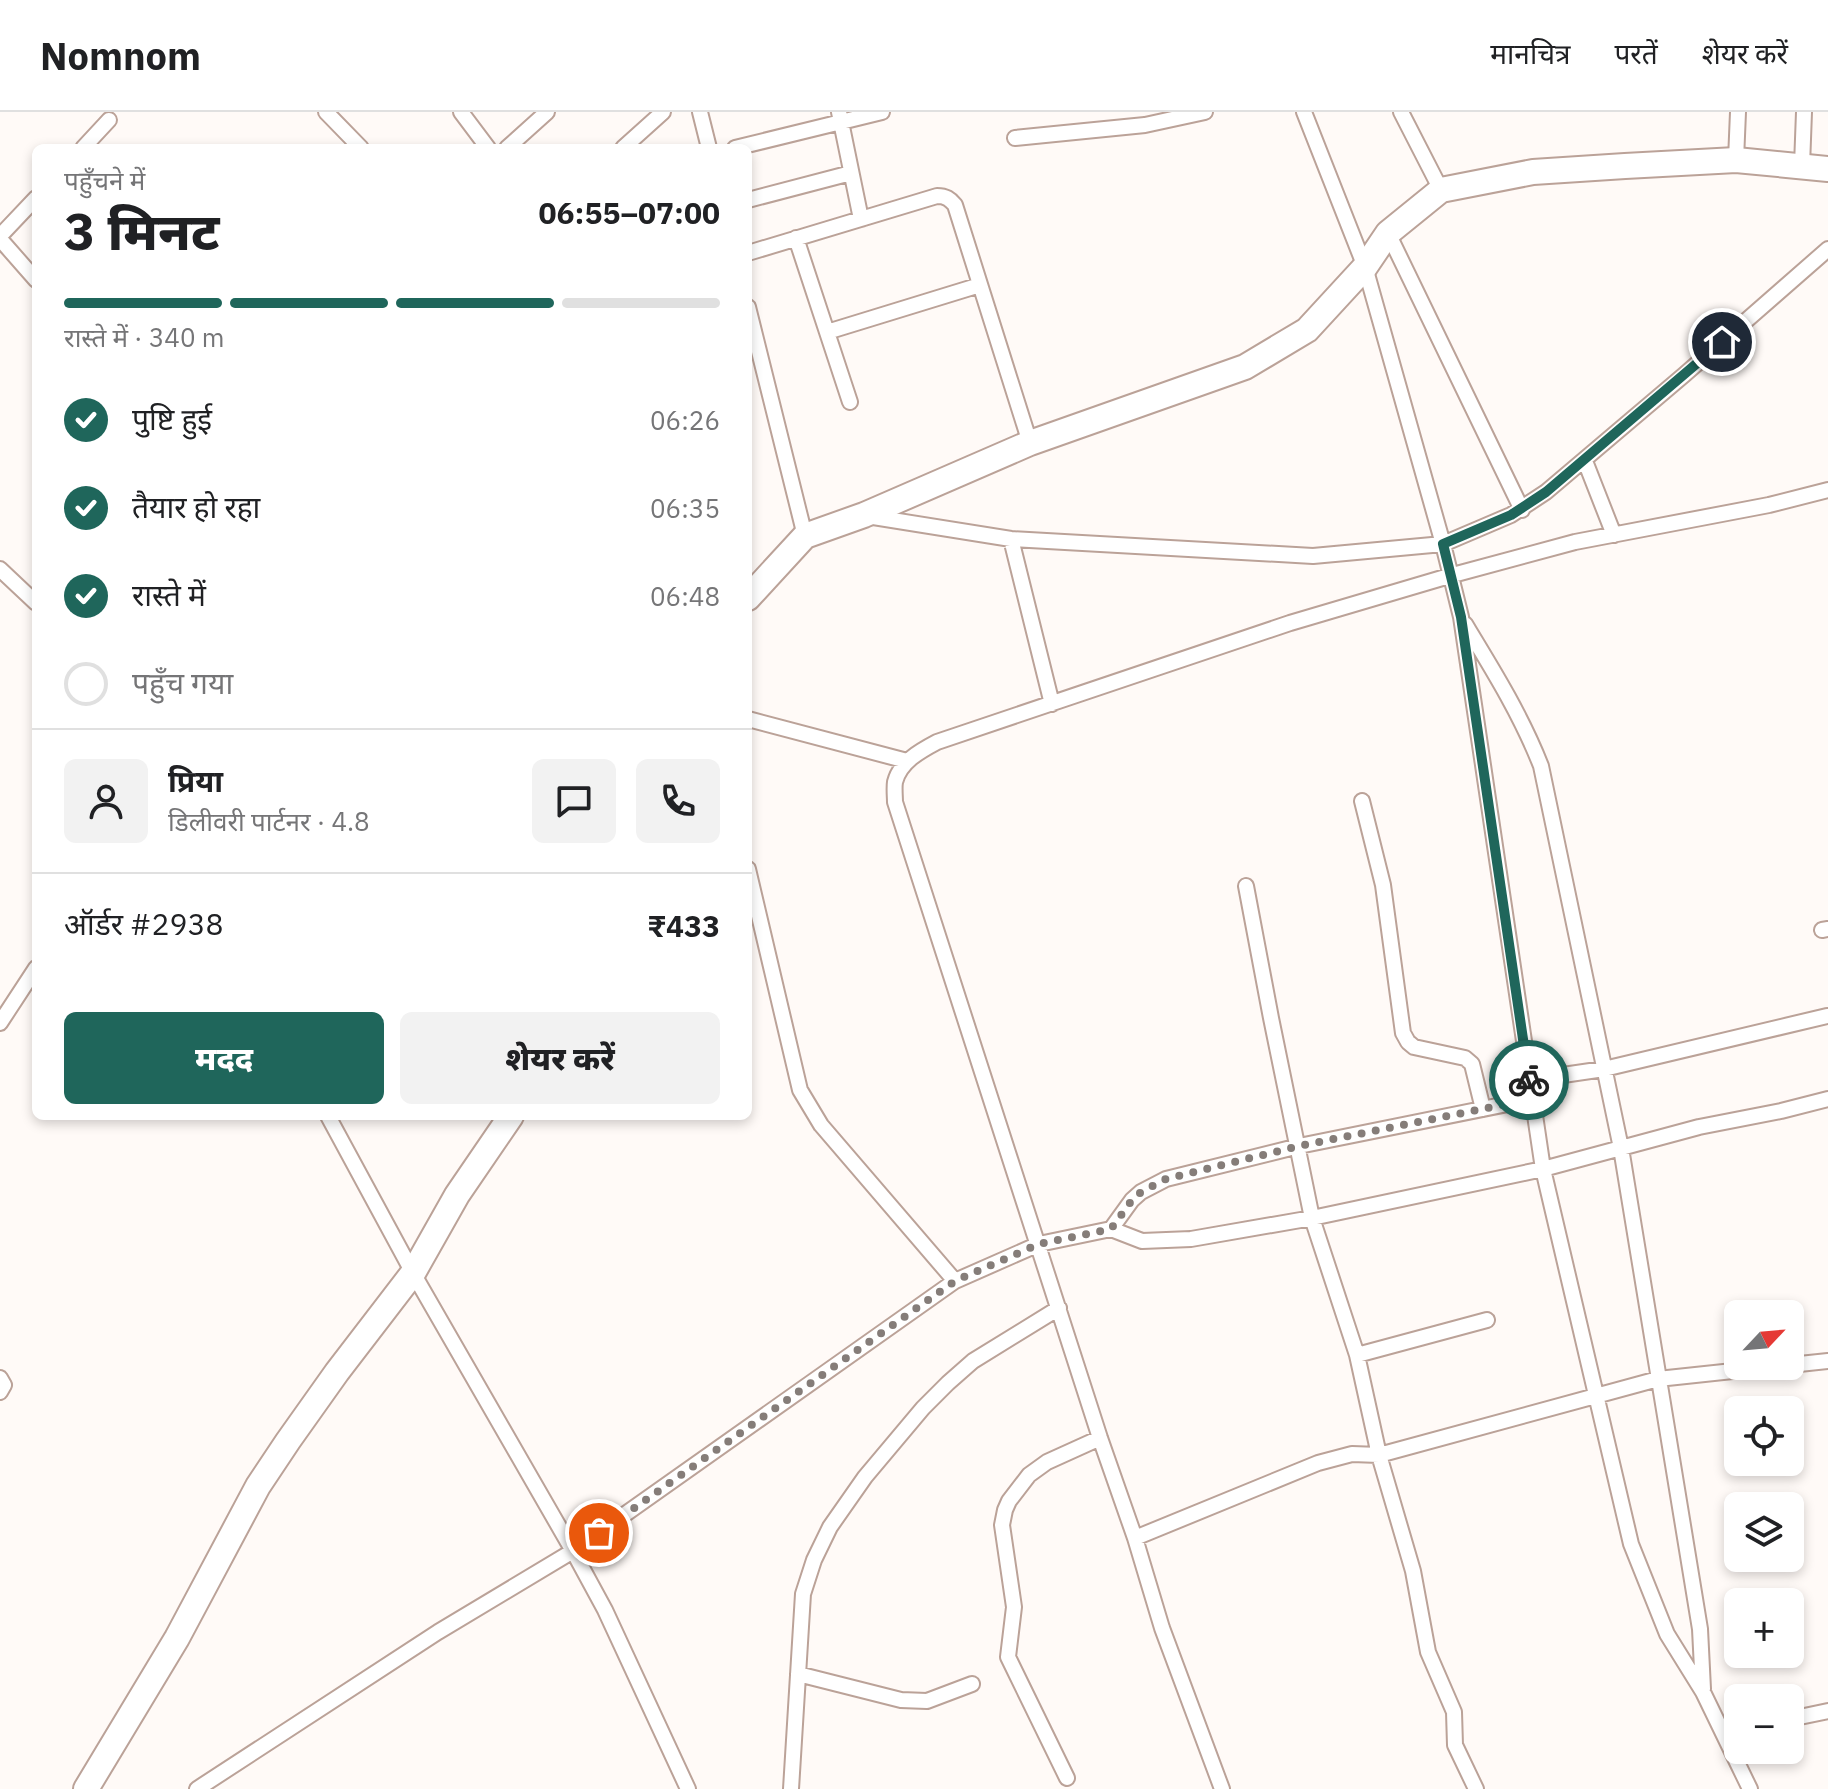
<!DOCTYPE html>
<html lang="hi">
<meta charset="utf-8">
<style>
body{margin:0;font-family:"IBM Plex Sans","Noto Sans Devanagari",sans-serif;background:#f2f2f2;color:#202124;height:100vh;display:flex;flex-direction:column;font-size:30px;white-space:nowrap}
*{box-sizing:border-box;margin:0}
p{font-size:26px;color:#757577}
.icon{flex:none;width:44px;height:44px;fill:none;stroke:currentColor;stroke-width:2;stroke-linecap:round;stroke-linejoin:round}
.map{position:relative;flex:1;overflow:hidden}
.side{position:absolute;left:32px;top:32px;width:720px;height:976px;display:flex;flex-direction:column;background:#fff;border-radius:12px;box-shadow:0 4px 12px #0003}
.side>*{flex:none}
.needle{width:52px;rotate:64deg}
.tools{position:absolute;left:1724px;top:1188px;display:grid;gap:16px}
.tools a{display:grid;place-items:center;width:80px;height:80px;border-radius:12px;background:#fff;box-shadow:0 4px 12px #0003;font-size:40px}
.pin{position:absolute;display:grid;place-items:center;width:68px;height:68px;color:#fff;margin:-34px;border:4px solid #fff;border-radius:50%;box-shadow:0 2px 8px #0007}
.courier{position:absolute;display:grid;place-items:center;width:80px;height:80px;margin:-40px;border:6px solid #1f665b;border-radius:50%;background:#fff;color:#222;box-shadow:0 2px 10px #0007}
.summary em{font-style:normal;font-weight:800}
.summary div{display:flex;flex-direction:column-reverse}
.summary{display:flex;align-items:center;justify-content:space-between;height:136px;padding:0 32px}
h1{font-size:52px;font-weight:800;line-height:60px}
.bar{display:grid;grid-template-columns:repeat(4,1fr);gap:12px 8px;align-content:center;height:96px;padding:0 32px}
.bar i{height:10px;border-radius:6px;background:#e0e0e0}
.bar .on{background:#1f665b}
.bar p{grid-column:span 4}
.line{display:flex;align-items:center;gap:20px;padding:0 32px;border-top:2px solid #e0e0e0}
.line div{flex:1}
.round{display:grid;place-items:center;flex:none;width:84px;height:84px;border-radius:12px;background:#f2f2f2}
ol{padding:0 32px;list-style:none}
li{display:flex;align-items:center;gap:24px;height:88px}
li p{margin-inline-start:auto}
li .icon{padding:8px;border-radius:50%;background:#1f665b;color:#fff;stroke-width:4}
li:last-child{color:#757577}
li i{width:44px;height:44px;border:4px solid #e0e0e0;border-radius:50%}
.primary-button{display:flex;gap:16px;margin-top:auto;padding:16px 32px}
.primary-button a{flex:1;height:92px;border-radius:12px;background:#1f665b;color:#fff;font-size:32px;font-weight:800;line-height:92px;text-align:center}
.primary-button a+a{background:#f2f2f2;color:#202124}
header{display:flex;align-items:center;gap:48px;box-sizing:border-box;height:112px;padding:0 40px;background:#fff;border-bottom:2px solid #e0e0e0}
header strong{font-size:38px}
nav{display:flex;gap:44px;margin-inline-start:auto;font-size:28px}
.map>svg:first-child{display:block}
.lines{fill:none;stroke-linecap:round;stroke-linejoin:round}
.street-casing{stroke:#bba298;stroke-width:18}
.primary-casing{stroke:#bba298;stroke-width:28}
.street{stroke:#fff;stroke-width:14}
.primary{stroke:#fff;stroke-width:24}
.done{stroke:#857d79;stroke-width:8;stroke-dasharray:0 14.4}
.route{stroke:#1f665b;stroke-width:10}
</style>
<header>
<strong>Nomnom</strong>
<nav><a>मानचित्र</a><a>परतें</a><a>शेयर करें</a></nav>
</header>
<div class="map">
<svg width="1828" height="1677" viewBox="0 0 1828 1677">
<rect width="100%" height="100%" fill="#fffaf7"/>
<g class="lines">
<g class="street-casing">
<path id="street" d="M326 0 361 36
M461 0 488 36
M700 0 709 36
M839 0 861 107
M1304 0 1365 155 1443 432 1461 505 1543 1057 1631 1432 1667 1522 1703 1580 1750 1677
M1401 0 1441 78
M1015 26 1145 13 1205 0
M83 36 109 8
M507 36 547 0
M623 36 663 0
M735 36 882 0
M1736 48 1738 0
M1802 54 1804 0
M748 88 851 61
M1388 121 1522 398
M0 124 36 86
M796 126 850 290
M0 127 36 168
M748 141 937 84C946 84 950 87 955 93L1030 331
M748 195 805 424
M827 220 980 173
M1585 349 1614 423
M867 404 1011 427 1313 444 1443 432 1511 403 1546 380 1684 263 1828 137
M1011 427 1052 592
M0 457 36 491
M1465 512C1493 558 1521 603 1541 654L1621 1036 1700 1517 1703 1577
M748 607 907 649
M1362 689 1383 773 1403 921 1408 930 1414 935 1465 946 1472 952 1483 997
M748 757 800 978 821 1013 955 1169
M1246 774 1271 906 1312 1106 1357 1243 1379 1343 1413 1459 1428 1540 1454 1600 1455 1633 1476 1677
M1822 818 1828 817
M0 911 36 856
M1529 968 1604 957 1827 904
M328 1004 413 1161 573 1439 605 1498 688 1677
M1111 1117 1142 1129 1191 1127 1312 1106 1543 1057 1699 1015 1781 999 1828 987
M1357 1243 1487 1208
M1790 1253 1828 1249
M0 1266 4 1273 0 1280
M1135 1426 1318 1351 1352 1342 1379 1343 1658 1267 1780 1254
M798 1562 901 1588 927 1589 972 1572
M1790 1607 1828 1599
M1067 1666 1008 1545 1014 1495 1002 1413 1005 1398 1009 1389 1029 1363 1047 1350 1100 1326
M197 1677 438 1520 573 1439 955 1169 1039 1132 1111 1117 1132 1088 1141 1080 1166 1067 1299 1034 1532 987
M791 1677 803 1482 814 1448 830 1415 865 1365 923 1296 948 1271 973 1249 1059 1196
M1222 1677 1162 1516 1135 1426 1100 1326 895 690C895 685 894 676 895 670 900 650 920 639 937 630L1290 511 1449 464 1575 430 1769 393 1828 378"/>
</g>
<g class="primary-casing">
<path id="primary" d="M748 486 805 424 864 403 1030 331 1245 255 1307 218 1365 155 1388 121 1441 78 1533 60 1625 54 1736 48 1828 57
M86 1677 177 1526 258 1374 288 1329 337 1260 413 1161 457 1083 511 1004"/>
</g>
<use href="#street" class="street"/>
<use href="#primary" class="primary"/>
</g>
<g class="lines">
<path class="done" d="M599 1421 955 1169 1039 1132 1111 1117 1132 1088 1141 1080 1166 1067 1299 1034 1532 987 1529 968"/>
<path class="route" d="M1529 968 1461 505 1443 432 1511 403 1546 380 1722 230"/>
</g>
</svg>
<div class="tools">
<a><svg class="needle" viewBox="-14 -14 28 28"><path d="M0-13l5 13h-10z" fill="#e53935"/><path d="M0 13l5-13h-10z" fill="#757577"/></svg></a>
<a><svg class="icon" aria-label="locate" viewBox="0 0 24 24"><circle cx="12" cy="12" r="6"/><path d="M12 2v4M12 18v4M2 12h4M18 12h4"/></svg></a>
<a><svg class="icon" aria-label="layers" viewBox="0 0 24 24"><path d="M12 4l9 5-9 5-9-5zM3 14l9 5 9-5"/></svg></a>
<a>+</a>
<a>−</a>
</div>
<div class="pin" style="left:599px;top:1421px;background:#ea580c"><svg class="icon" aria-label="bag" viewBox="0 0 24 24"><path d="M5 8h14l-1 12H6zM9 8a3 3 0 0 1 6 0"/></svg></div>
<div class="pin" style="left:1722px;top:230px;background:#1f2937"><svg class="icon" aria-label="home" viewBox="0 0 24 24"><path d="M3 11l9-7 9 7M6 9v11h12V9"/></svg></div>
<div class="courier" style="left:1529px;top:968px"><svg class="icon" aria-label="bike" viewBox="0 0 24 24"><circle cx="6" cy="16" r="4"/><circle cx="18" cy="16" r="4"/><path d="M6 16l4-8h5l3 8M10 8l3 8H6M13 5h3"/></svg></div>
<section class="side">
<div class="summary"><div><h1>3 मिनट</h1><p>पहुँचने में</p></div><em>06:55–07:00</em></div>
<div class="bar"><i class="on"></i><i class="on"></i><i class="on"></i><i></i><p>रास्ते में · 340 m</p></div>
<ol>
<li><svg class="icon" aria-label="check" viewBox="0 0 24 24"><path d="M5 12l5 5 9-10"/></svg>पुष्टि हुई<p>06:26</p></li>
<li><svg class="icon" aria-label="check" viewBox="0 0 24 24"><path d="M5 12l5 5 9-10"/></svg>तैयार हो रहा<p>06:35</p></li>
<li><svg class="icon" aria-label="check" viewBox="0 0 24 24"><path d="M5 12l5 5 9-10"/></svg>रास्ते में<p>06:48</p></li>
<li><i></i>पहुँच गया</li>
</ol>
<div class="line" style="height:144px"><a class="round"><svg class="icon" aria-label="person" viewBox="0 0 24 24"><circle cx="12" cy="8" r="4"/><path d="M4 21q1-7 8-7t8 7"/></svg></a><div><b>प्रिया</b><p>डिलीवरी पार्टनर · 4.8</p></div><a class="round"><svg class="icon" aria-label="chat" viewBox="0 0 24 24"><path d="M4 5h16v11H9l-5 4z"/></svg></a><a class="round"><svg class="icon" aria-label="phone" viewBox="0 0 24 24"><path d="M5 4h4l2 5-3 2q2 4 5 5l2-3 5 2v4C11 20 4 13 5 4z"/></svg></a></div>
<div class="line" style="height:104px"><div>ऑर्डर #2938</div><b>₹433</b></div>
<div class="primary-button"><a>मदद</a><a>शेयर करें</a></div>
</section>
</div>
